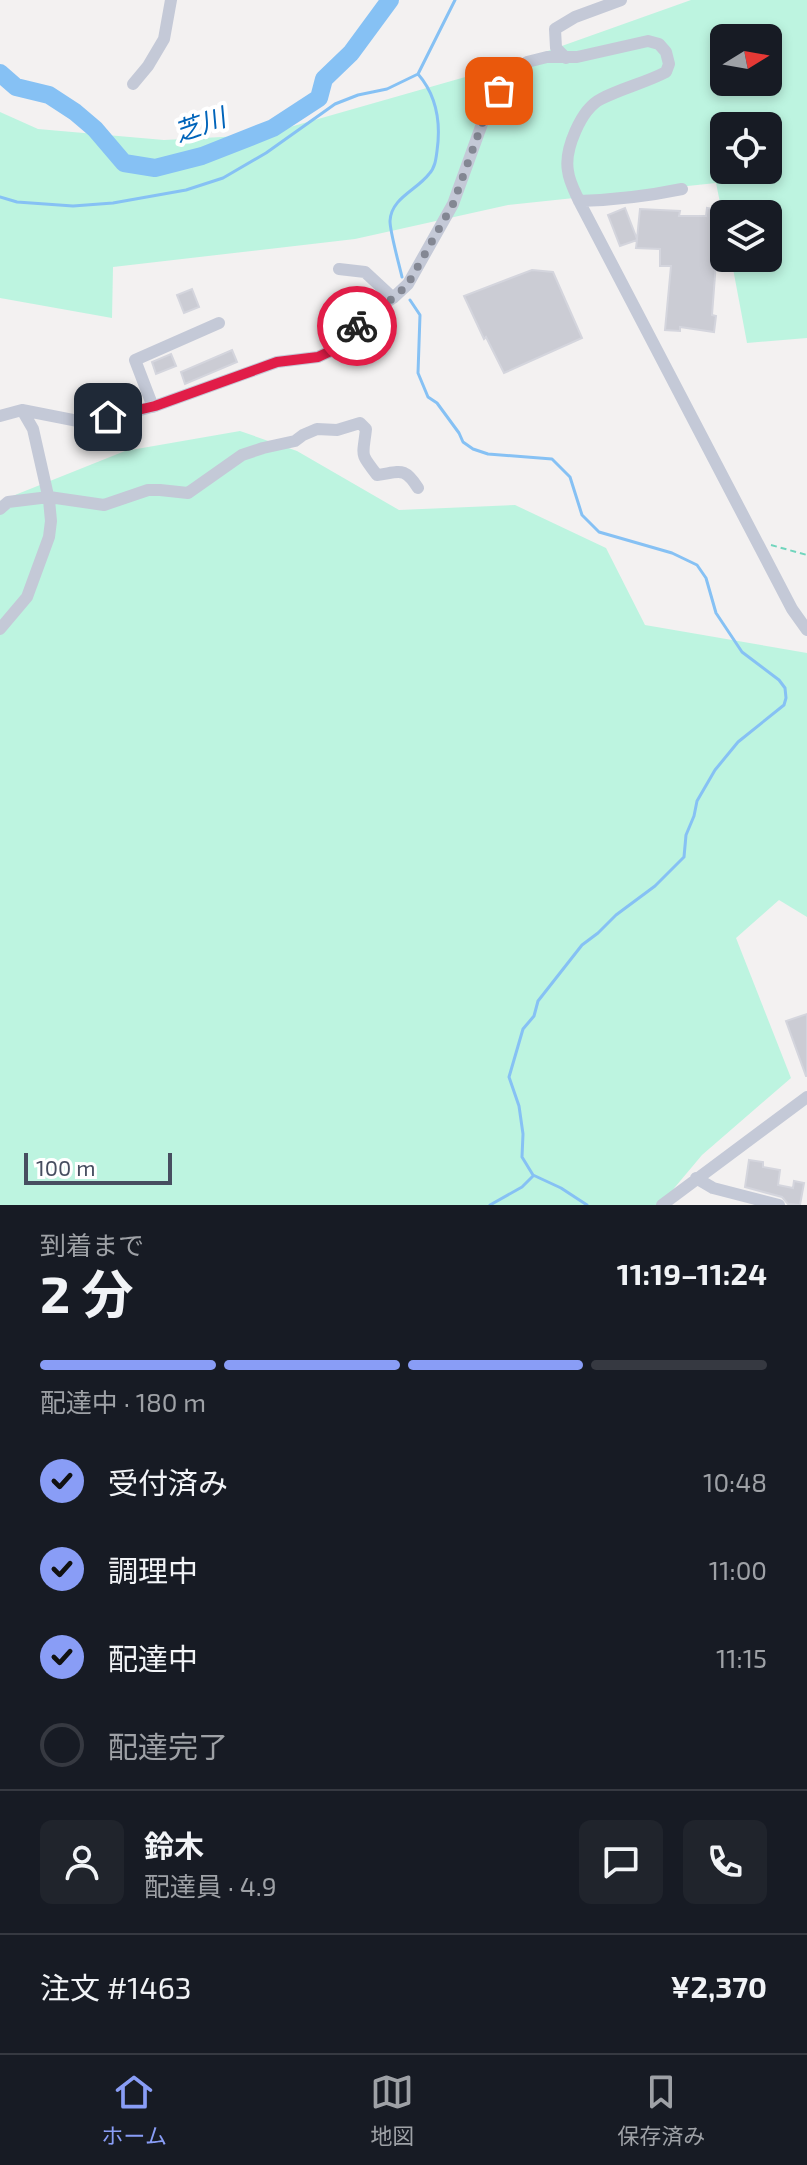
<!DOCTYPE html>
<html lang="ja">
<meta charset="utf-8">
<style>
body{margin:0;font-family:"Exo 2","Noto Sans JP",sans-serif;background:#20242c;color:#f1f3f6;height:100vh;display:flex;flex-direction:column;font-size:30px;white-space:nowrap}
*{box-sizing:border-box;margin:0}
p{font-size:26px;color:#9ea1a6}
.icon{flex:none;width:44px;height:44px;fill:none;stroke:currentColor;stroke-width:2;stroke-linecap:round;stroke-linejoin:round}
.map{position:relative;height:1205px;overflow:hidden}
.sheet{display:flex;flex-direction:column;background:#171b24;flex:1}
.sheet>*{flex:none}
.needle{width:52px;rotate:79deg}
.controls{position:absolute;left:710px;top:24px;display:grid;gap:16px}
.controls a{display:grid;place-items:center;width:72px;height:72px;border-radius:12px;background:#171b24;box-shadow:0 4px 12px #0003;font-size:40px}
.scale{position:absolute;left:24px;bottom:20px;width:148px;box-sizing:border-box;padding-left:8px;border:4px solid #474e60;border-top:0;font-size:22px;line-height:28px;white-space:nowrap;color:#474e60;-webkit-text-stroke:6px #fff;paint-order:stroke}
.pin{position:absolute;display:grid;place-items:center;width:68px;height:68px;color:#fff;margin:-34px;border-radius:16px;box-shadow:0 4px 12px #0006}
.courier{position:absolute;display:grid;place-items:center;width:80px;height:80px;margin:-40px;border:6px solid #e11d48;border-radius:50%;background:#fff;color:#222;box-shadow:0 2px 10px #0007}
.headline em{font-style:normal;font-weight:700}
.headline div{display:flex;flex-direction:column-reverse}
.headline{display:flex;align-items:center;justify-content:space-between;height:136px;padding:0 40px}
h1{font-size:52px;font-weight:700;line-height:60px}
.bar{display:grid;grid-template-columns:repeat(4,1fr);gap:12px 8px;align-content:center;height:96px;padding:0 40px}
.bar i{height:10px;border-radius:6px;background:#363941}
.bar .on{background:#899df6}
.bar p{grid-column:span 4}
.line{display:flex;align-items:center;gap:20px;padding:0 40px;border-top:2px solid #363941}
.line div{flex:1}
.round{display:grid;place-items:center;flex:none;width:84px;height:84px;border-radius:12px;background:#20242c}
ol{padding:0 40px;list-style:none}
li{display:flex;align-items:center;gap:24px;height:88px}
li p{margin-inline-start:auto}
li .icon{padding:8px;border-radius:50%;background:#899df6;color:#111;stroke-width:4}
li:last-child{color:#9ea1a6}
li i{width:44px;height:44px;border:4px solid #363941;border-radius:50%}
.dock{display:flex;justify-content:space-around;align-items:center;height:112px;border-top:2px solid #363941;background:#171b24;font-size:22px;color:#9ea1a6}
.dock a{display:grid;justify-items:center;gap:4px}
.dock .on{color:#899df6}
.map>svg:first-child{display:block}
.green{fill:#bdf4e0;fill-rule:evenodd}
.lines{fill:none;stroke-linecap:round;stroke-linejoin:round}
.stream{stroke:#86c1f4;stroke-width:3}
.river{stroke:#86c1f4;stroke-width:18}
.building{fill:#cbccd4;stroke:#d4d5dd;stroke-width:2}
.path{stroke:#71d5bd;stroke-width:2;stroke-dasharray:6 4;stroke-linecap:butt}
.minor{stroke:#c4c9d7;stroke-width:12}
.done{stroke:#838793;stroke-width:8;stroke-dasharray:0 14.4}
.route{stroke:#e11d48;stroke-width:10}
.labels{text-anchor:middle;stroke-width:8;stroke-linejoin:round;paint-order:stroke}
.water-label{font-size:26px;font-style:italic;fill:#0064ba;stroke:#fff}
</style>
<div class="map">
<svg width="807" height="1205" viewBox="0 0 807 1205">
<rect width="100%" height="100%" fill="#f3f1f1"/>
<path class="green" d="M691 0H807V338L747 343 731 258H768V214H724V222L716 183 508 205 355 239 113 267 112 318 0 298V112L38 129 164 140 262 135 514 63ZM724 38H768V82H724ZM724 126H768V170H724Z
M240 431 297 451 399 510 515 505 606 548 645 625 807 653V917L779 900 736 938 791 1078 702 1155 660 1205H0V501L125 451Z"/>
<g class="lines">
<path class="stream" d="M0 197 17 202 73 206 113 203 186 190 223 178 266 153 335 104 358 95 387 89 418 74 455 0
M402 277C399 264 390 232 390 221 391 198 417 190 429 174 435 168 436 159 437 151 441 123 437 96 418 74
M410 300 420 315 418 373 428 397 437 403 459 433 463 442 473 449 488 454 552 459 570 477 582 515 599 532 672 553 697 565 706 578 716 613 742 652 779 680 785 688 786 698 784 705 738 742 715 770 697 801 694 816 686 835 684 857 655 886 616 915 598 933 582 945 538 1001 534 1016 523 1029 509 1077 519 1106 523 1134 522 1157 533 1175 561 1188 587 1205
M490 1205 522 1187 533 1176"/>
<path class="river" d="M0 73 16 87 49 95 75 112 95 129 124 163 155 168 202 156 273 128 319 98 324 79 351 53 390 0"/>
</g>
<path class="building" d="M625 208 637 239 640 209 680 211 679 216H706L707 208 720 210 712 315 716 316 714 332 680 327V331L665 330 671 266H660V249L636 248 637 240 620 246 608 215Z
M532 270 553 272 582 338 504 373 486 337 484 339 464 296Z
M192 289 199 307 184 313 177 295Z
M232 350 237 362 185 384 181 372Z
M171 354 176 366 156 374 152 362Z
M807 1014V1076H806L786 1021Z
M749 1160 763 1162V1167L780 1170 778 1185 793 1188 794 1181 804 1183 800 1205 788 1204 782 1197 745 1187Z"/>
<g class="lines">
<path class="path" d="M771 545 807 555"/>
<path class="minor" d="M566 58 556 48 555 29 575 17 621 0
M133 84 148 66 164 39 171 0
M579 201C614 200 648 196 682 189
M339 269 365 272 393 298
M153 407 135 360 219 323
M0 416 22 410 83 422 133 412 155 406 277 362 318 357 335 349 368 314 393 298 408 284 453 204 487 110 512 73 527 62 547 57H577L648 41 659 44 666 52 669 64 666 72C645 83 622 88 601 99 581 109 564 150 568 171 569 181 575 192 579 201L792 609 807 630
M0 509 8 502 49 497 104 505 148 490H160L188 493 242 455 263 448 295 441 303 435 317 429 337 430 360 423 366 429C363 457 359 452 377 475 400 472 404 466 418 488
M0 629 27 597 49 537 51 521 49 500 33 429 22 410
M696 1178 713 1188 779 1205
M662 1205 807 1097"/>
</g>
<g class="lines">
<path class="done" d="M357 326 368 314 395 297 408 284 453 204 487 110 499 91"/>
<path class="route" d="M108 417 155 406 277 362 318 357 335 349 357 326"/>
</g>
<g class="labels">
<g class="water-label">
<text transform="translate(200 125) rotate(-19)" y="9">芝川</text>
</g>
</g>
</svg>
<div class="controls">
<a><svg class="needle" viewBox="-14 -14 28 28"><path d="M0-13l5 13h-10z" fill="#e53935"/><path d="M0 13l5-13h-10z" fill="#9ea1a6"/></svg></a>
<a><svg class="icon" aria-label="locate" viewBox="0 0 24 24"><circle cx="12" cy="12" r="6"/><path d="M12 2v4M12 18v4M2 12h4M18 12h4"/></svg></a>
<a><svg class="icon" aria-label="layers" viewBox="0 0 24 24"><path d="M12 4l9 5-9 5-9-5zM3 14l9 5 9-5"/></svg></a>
</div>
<div class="scale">100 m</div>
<div class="pin" style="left:499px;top:91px;background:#ea580c"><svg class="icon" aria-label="bag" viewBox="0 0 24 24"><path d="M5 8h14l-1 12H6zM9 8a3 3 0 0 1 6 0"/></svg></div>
<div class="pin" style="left:108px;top:417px;background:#1f2937"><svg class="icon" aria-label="home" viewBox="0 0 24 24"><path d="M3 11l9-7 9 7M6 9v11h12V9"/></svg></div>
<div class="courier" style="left:357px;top:326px"><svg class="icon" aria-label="bike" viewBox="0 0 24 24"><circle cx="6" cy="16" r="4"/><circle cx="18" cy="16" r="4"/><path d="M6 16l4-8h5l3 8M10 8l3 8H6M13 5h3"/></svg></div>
</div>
<section class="sheet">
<div class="headline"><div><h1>2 分</h1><p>到着まで</p></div><em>11:19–11:24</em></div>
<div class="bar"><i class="on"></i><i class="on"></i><i class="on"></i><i></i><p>配達中 · 180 m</p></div>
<ol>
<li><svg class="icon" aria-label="check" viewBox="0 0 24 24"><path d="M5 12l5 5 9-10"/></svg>受付済み<p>10:48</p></li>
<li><svg class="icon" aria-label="check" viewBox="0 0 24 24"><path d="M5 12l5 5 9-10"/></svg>調理中<p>11:00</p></li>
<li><svg class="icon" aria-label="check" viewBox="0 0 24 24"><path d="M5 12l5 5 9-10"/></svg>配達中<p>11:15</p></li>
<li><i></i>配達完了</li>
</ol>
<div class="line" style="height:144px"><a class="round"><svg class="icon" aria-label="person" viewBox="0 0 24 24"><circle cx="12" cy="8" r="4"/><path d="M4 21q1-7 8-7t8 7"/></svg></a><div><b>鈴木</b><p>配達員 · 4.9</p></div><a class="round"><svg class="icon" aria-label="chat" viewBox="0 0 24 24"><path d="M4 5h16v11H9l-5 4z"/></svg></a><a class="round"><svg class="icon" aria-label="phone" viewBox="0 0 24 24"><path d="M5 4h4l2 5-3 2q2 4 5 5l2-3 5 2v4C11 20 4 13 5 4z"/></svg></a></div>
<div class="line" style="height:104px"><div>注文 #1463</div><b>¥2,370</b></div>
</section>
<nav class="dock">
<a class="on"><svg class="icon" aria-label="home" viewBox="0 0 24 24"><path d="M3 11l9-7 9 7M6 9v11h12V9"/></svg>ホーム</a>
<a><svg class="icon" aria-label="map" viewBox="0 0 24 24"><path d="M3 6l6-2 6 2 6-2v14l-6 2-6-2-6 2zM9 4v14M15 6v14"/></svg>地図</a>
<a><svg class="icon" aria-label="saved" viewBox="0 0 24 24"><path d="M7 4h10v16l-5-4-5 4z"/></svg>保存済み</a>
</nav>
